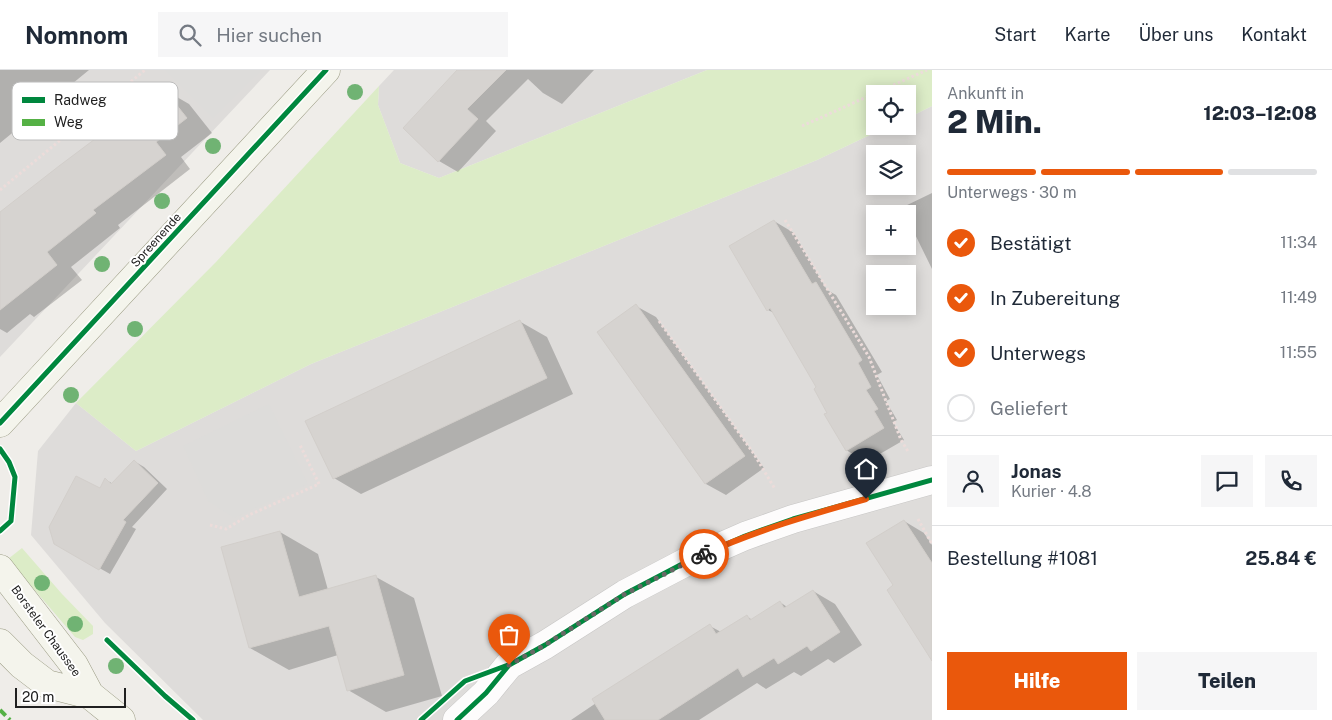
<!DOCTYPE html>
<html lang="de">
<meta charset="utf-8">
<style>
body{margin:0;font-family:"Public Sans",sans-serif;background:#f6f6f7;color:#1f2937;height:100vh;display:flex;flex-direction:column;font-size:19px;white-space:nowrap}
*{box-sizing:border-box;margin:0}
p{font-size:16px;color:#747a83}
.icon{flex:none;width:28px;height:28px;fill:none;stroke:currentColor;stroke-width:2;stroke-linecap:round;stroke-linejoin:round}
.map{position:relative;flex:1;overflow:hidden}
.sheet{display:flex;flex-direction:column;background:#fff;width:400px}
.sheet>*{flex:none}
.tools{position:absolute;left:866px;top:15px;display:grid;gap:10px}
.tools a{display:grid;place-items:center;width:50px;height:50px;border-radius:0px;background:#fff;box-shadow:0 2px 12px #0003;font-size:25px}
.scale{position:absolute;left:15px;bottom:12px;width:111px;box-sizing:border-box;padding-left:5px;border:2px solid #202020;border-top:0;font-size:14px;line-height:18px;white-space:nowrap;color:#202020;-webkit-text-stroke:4px #fff;paint-order:stroke}
.pin{position:absolute;display:grid;place-items:center;width:42px;height:42px;color:#fff;margin:-51px -21px;border-radius:50% 50% 50% 0;rotate:-45deg;box-shadow:0 0 5px #0007}
.pin .icon{rotate:45deg}
.courier{position:absolute;display:grid;place-items:center;width:50px;height:50px;margin:-25px;border:4px solid #ea580c;border-radius:50%;background:#fff;color:#222;box-shadow:0 1px 6px #0007}
.summary em{font-style:normal;font-weight:800}
.summary div{display:flex;flex-direction:column-reverse}
.summary{display:flex;align-items:center;justify-content:space-between;height:85px;padding:0 15px}
h1{font-size:32px;font-weight:800;line-height:38px}
.bar{display:grid;grid-template-columns:repeat(4,1fr);gap:8px 5px;align-content:center;height:60px;padding:0 15px}
.bar i{height:6px;border-radius:4px;background:#e0e1e3}
.bar .on{background:#ea580c}
.bar p{grid-column:span 4}
.line{display:flex;align-items:center;gap:12px;padding:0 15px;border-top:1px solid #e0e1e3}
.line div{flex:1}
.round{display:grid;place-items:center;flex:none;width:52px;height:52px;border-radius:0px;background:#f6f6f7}
ol{padding:0 15px;list-style:none}
li{display:flex;align-items:center;gap:15px;height:55px}
li p{margin-inline-start:auto}
li .icon{padding:5px;border-radius:50%;background:#ea580c;color:#fff;stroke-width:4}
li:last-child{color:#747a83}
li i{width:28px;height:28px;border:2px solid #e0e1e3;border-radius:50%}
.primary-button{display:flex;gap:10px;margin-top:auto;padding:10px 15px}
.primary-button a{flex:1;height:58px;border-radius:0px;background:#ea580c;color:#fff;font-size:20px;font-weight:800;line-height:58px;text-align:center}
.primary-button a+a{background:#f6f6f7;color:#1f2937}
header{display:flex;align-items:center;gap:30px;box-sizing:border-box;height:70px;padding:0 25px;background:#fff;border-bottom:1px solid #e0e1e3}
header strong{font-size:24px}
nav{display:flex;gap:28px;margin-inline-start:auto;font-size:18px}
.search{width:350px;height:45px;background:#f6f6f7;display:flex;align-items:center;gap:12px;box-sizing:border-box;padding:0 18px;border-radius:0px;color:#747a83;font-size:19px}
main{display:flex;flex:1;min-height:0}
.map>svg:first-child{display:block}
.residential{fill:#dedcda;fill-rule:evenodd}
.religious{fill:#dddcda}
.grass{fill:#dcecc7}
.shadow{fill:#0003}
.building{fill:#d6d3d0;stroke:#d2ceca}
.lines{fill:none;stroke-linecap:round;stroke-linejoin:round}
.street-casing{stroke:#c7c6c5;stroke-width:29}
.secondary-casing{stroke:#989980;stroke-width:29}
.path{stroke:#ecdcda;stroke-width:3;stroke-dasharray:2.5 2.5;stroke-linecap:butt}
.street{stroke:#fdfcfc;stroke-width:28}
.secondary{stroke:#f4f4ec;stroke-width:28}
.quiet{stroke:#55b145;stroke-width:4;stroke-dasharray:8 4;stroke-linecap:butt}
.cycleway-casing{stroke:#fff;stroke-width:8}
.cycleway{stroke:#00873e;stroke-width:5}
.tree{fill:#70b373}
.done{stroke:#686866;stroke-width:5;stroke-dasharray:0 9}
.route{stroke:#ea580c;stroke-width:6}
.labels{text-anchor:middle;stroke-width:4;stroke-linejoin:round;paint-order:stroke}
.street-label{font-size:12px;fill:#202020;stroke:#fff}
.key{fill:#fff;stroke:#bcbcbc;stroke-width:1}
.key-label{font-size:14px;fill:#202020}
</style>
<header>
<strong>Nomnom</strong>
<div class="search"><svg class="icon" aria-label="search" viewBox="0 0 24 24"><circle cx="10" cy="10" r="6"/><path d="M15 15l6 6"/></svg>Hier suchen</div>
<nav><a>Start</a><a>Karte</a><a>Über uns</a><a>Kontakt</a></nav>
</header>
<main>
<div class="map">
<svg width="932" height="650" viewBox="0 0 932 650">
<rect width="100%" height="100%" fill="#efede9"/>
<path class="residential" d="M0 0H270L0 287Z
M394 0H707L439 108 400 93 378 35 379 16Z
M932 36V650H203L105 553 31 465 38 381 76 333 136 381 311 294 817 90 889 56H908V48ZM875 84H908V116H875ZM875 144H908V176H875ZM875 204H908V236H875Z"/>
<path class="religious" d="M164 0H260L261 1 213 49Z
M269 334 308 414 234 448 208 431 183 376Z"/>
<path class="grass" d="M707 0H932V36L908 48V24H875V56H889L817 90 311 294 136 381 76 333 216 192 379 16 378 35 400 93 439 108Z
M22 478 62 524 93 556V564L83 570 75 567 8 489Z"/>
<path class="shadow" d="M0 0H89L0 73Z
M462 0H594L562 34 543 23 528 9 486 51 496 61 458 102 439 91Z
M163 19 189 34 212 63 181 87 190 99 118 155 120 158 71 197 82 210 34 247 30 244 7 263 0 259V144Z
M932 123V199L908 150V144H904L901 138Z
M774 151 794 163 827 220 836 225 882 302 877 305 890 329 886 331 897 350 893 352 904 370 866 392 846 380 818 317 774 243 768 240Z
M636 236 656 247 764 398 726 425 706 414 598 262Z
M519 251 547 267 573 324 361 424 334 408Z
M134 391 144 397 167 419 132 457 136 459 110 504 55 473 101 420 105 409 113 414Z
M904 451 924 463 932 475V589L894 515Z
M280 462 318 484 328 520 376 507 414 528 442 626 386 642 348 620 338 585 289 600 250 578 222 478Z
M813 521 835 534 862 575 834 593 828 589 801 606 794 602 766 619 757 613 699 650H571L710 556 721 562 747 546 752 550 780 532 787 537Z"/>
<path class="building" d="M457 0H506L467 39 478 49 438 92 403 58Z
M163 18 187 48 156 72 166 85 93 140 96 143 47 182 57 195 0 240V142L59 96Z
M774 150 812 214 816 212 862 290 858 293 871 317 866 320 878 339 874 341 884 358 846 381 824 344 827 343 814 319 816 317 770 238 767 241 729 176Z
M636 234 745 386 705 414 597 262Z
M520 250 547 308 333 409 305 351Z
M134 390 158 413 123 450 126 452 99 500 54 474 49 457 76 406 100 418 105 408 111 414Z
M904 450 932 493V591L887 520 893 515 866 473Z
M280 461 299 527 376 505 404 605 347 621 329 556 249 578 221 477Z
M813 520 840 562 811 581 807 576 778 594 774 588 743 607 738 598 658 650H605L592 629 710 554 716 564 747 545 750 550 780 531 784 538Z"/>
<g class="lines">
<g class="street-casing">
<path id="street" d="M457 650 486 623 509 595 545 575 625 524 688 491 745 466 793 449 932 410"/>
</g>
<g class="secondary-casing">
<path id="secondary" d="M0 353 326 0
M0 499 74 595 90 625 121 650
M0 573 22 595 47 614 90 625"/>
</g>
<path class="path" d="M802 56 927 0
M0 120 145 0
M785 150 869 287 901 370 909 383
M659 251 754 384 775 419
M918 449 932 474
M210 455 226 459 249 445 319 414 300 375"/>
<use href="#street" class="street"/>
<use href="#secondary" class="secondary"/>
<path class="quiet" d="M0 640 10 650"/>
<g class="cycleway-casing">
<path id="cycleway" d="M0 353 326 0
M0 379 9 392 15 407 11 451 0 461
M107 570 165 626 193 650
M421 650 465 611 508 595
M457 650 486 623 509 595 545 575 625 524 688 491 745 466 793 449 932 410"/>
</g>
<use href="#cycleway" class="cycleway"/>
</g>
<g class="tree">
<circle cx="355" cy="22" r="8"/>
<circle cx="213" cy="76" r="8"/>
<circle cx="162" cy="131" r="8"/>
<circle cx="102" cy="194" r="8"/>
<circle cx="135" cy="259" r="8"/>
<circle cx="71" cy="325" r="8"/>
<circle cx="42" cy="513" r="8"/>
<circle cx="75" cy="554" r="8"/>
<circle cx="116" cy="596" r="8"/>
</g>
<g class="lines">
<path class="done" d="M509 595 545 575 625 524 704 484"/>
<path class="route" d="M704 484C758 460 809 445 866 429"/>
</g>
<g class="labels">
<g class="street-label">
<text transform="translate(156 170) rotate(-48)" y="4">Spreenende</text>
<text transform="translate(46 561) rotate(54)" y="4">Borsteler Chaussee</text>
</g>
</g>
<rect x="12" y="12" width="166" height="58" rx="8" class="key"/>
<rect x="22" y="27" width="23" height="6" fill="#00873e"/>
<rect x="22" y="49" width="23" height="7" fill="#55b145"/>
<g class="key-label">
<text x="54" y="35">Radweg</text>
<text x="54" y="57">Weg</text>
</g>
</svg>
<div class="tools">
<a><svg class="icon" aria-label="locate" viewBox="0 0 24 24"><circle cx="12" cy="12" r="6"/><path d="M12 2v4M12 18v4M2 12h4M18 12h4"/></svg></a>
<a><svg class="icon" aria-label="layers" viewBox="0 0 24 24"><path d="M12 4l9 5-9 5-9-5zM3 14l9 5 9-5"/></svg></a>
<a>+</a>
<a>−</a>
</div>
<div class="scale">20 m</div>
<div class="pin" style="left:509px;top:595px;background:#ea580c"><svg class="icon" aria-label="bag" viewBox="0 0 24 24"><path d="M5 8h14l-1 12H6zM9 8a3 3 0 0 1 6 0"/></svg></div>
<div class="pin" style="left:866px;top:429px;background:#1f2937"><svg class="icon" aria-label="home" viewBox="0 0 24 24"><path d="M3 11l9-7 9 7M6 9v11h12V9"/></svg></div>
<div class="courier" style="left:704px;top:484px"><svg class="icon" aria-label="bike" viewBox="0 0 24 24"><circle cx="6" cy="16" r="4"/><circle cx="18" cy="16" r="4"/><path d="M6 16l4-8h5l3 8M10 8l3 8H6M13 5h3"/></svg></div>
</div>
<section class="sheet">
<div class="summary"><div><h1>2 Min.</h1><p>Ankunft in</p></div><em>12:03–12:08</em></div>
<div class="bar"><i class="on"></i><i class="on"></i><i class="on"></i><i></i><p>Unterwegs · 30 m</p></div>
<ol>
<li><svg class="icon" aria-label="check" viewBox="0 0 24 24"><path d="M5 12l5 5 9-10"/></svg>Bestätigt<p>11:34</p></li>
<li><svg class="icon" aria-label="check" viewBox="0 0 24 24"><path d="M5 12l5 5 9-10"/></svg>In Zubereitung<p>11:49</p></li>
<li><svg class="icon" aria-label="check" viewBox="0 0 24 24"><path d="M5 12l5 5 9-10"/></svg>Unterwegs<p>11:55</p></li>
<li><i></i>Geliefert</li>
</ol>
<div class="line" style="height:90px"><a class="round"><svg class="icon" aria-label="person" viewBox="0 0 24 24"><circle cx="12" cy="8" r="4"/><path d="M4 21q1-7 8-7t8 7"/></svg></a><div><b>Jonas</b><p>Kurier · 4.8</p></div><a class="round"><svg class="icon" aria-label="chat" viewBox="0 0 24 24"><path d="M4 5h16v11H9l-5 4z"/></svg></a><a class="round"><svg class="icon" aria-label="phone" viewBox="0 0 24 24"><path d="M5 4h4l2 5-3 2q2 4 5 5l2-3 5 2v4C11 20 4 13 5 4z"/></svg></a></div>
<div class="line" style="height:65px"><div>Bestellung #1081</div><b>25.84 €</b></div>
<div class="primary-button"><a>Hilfe</a><a>Teilen</a></div>
</section>
</main>
